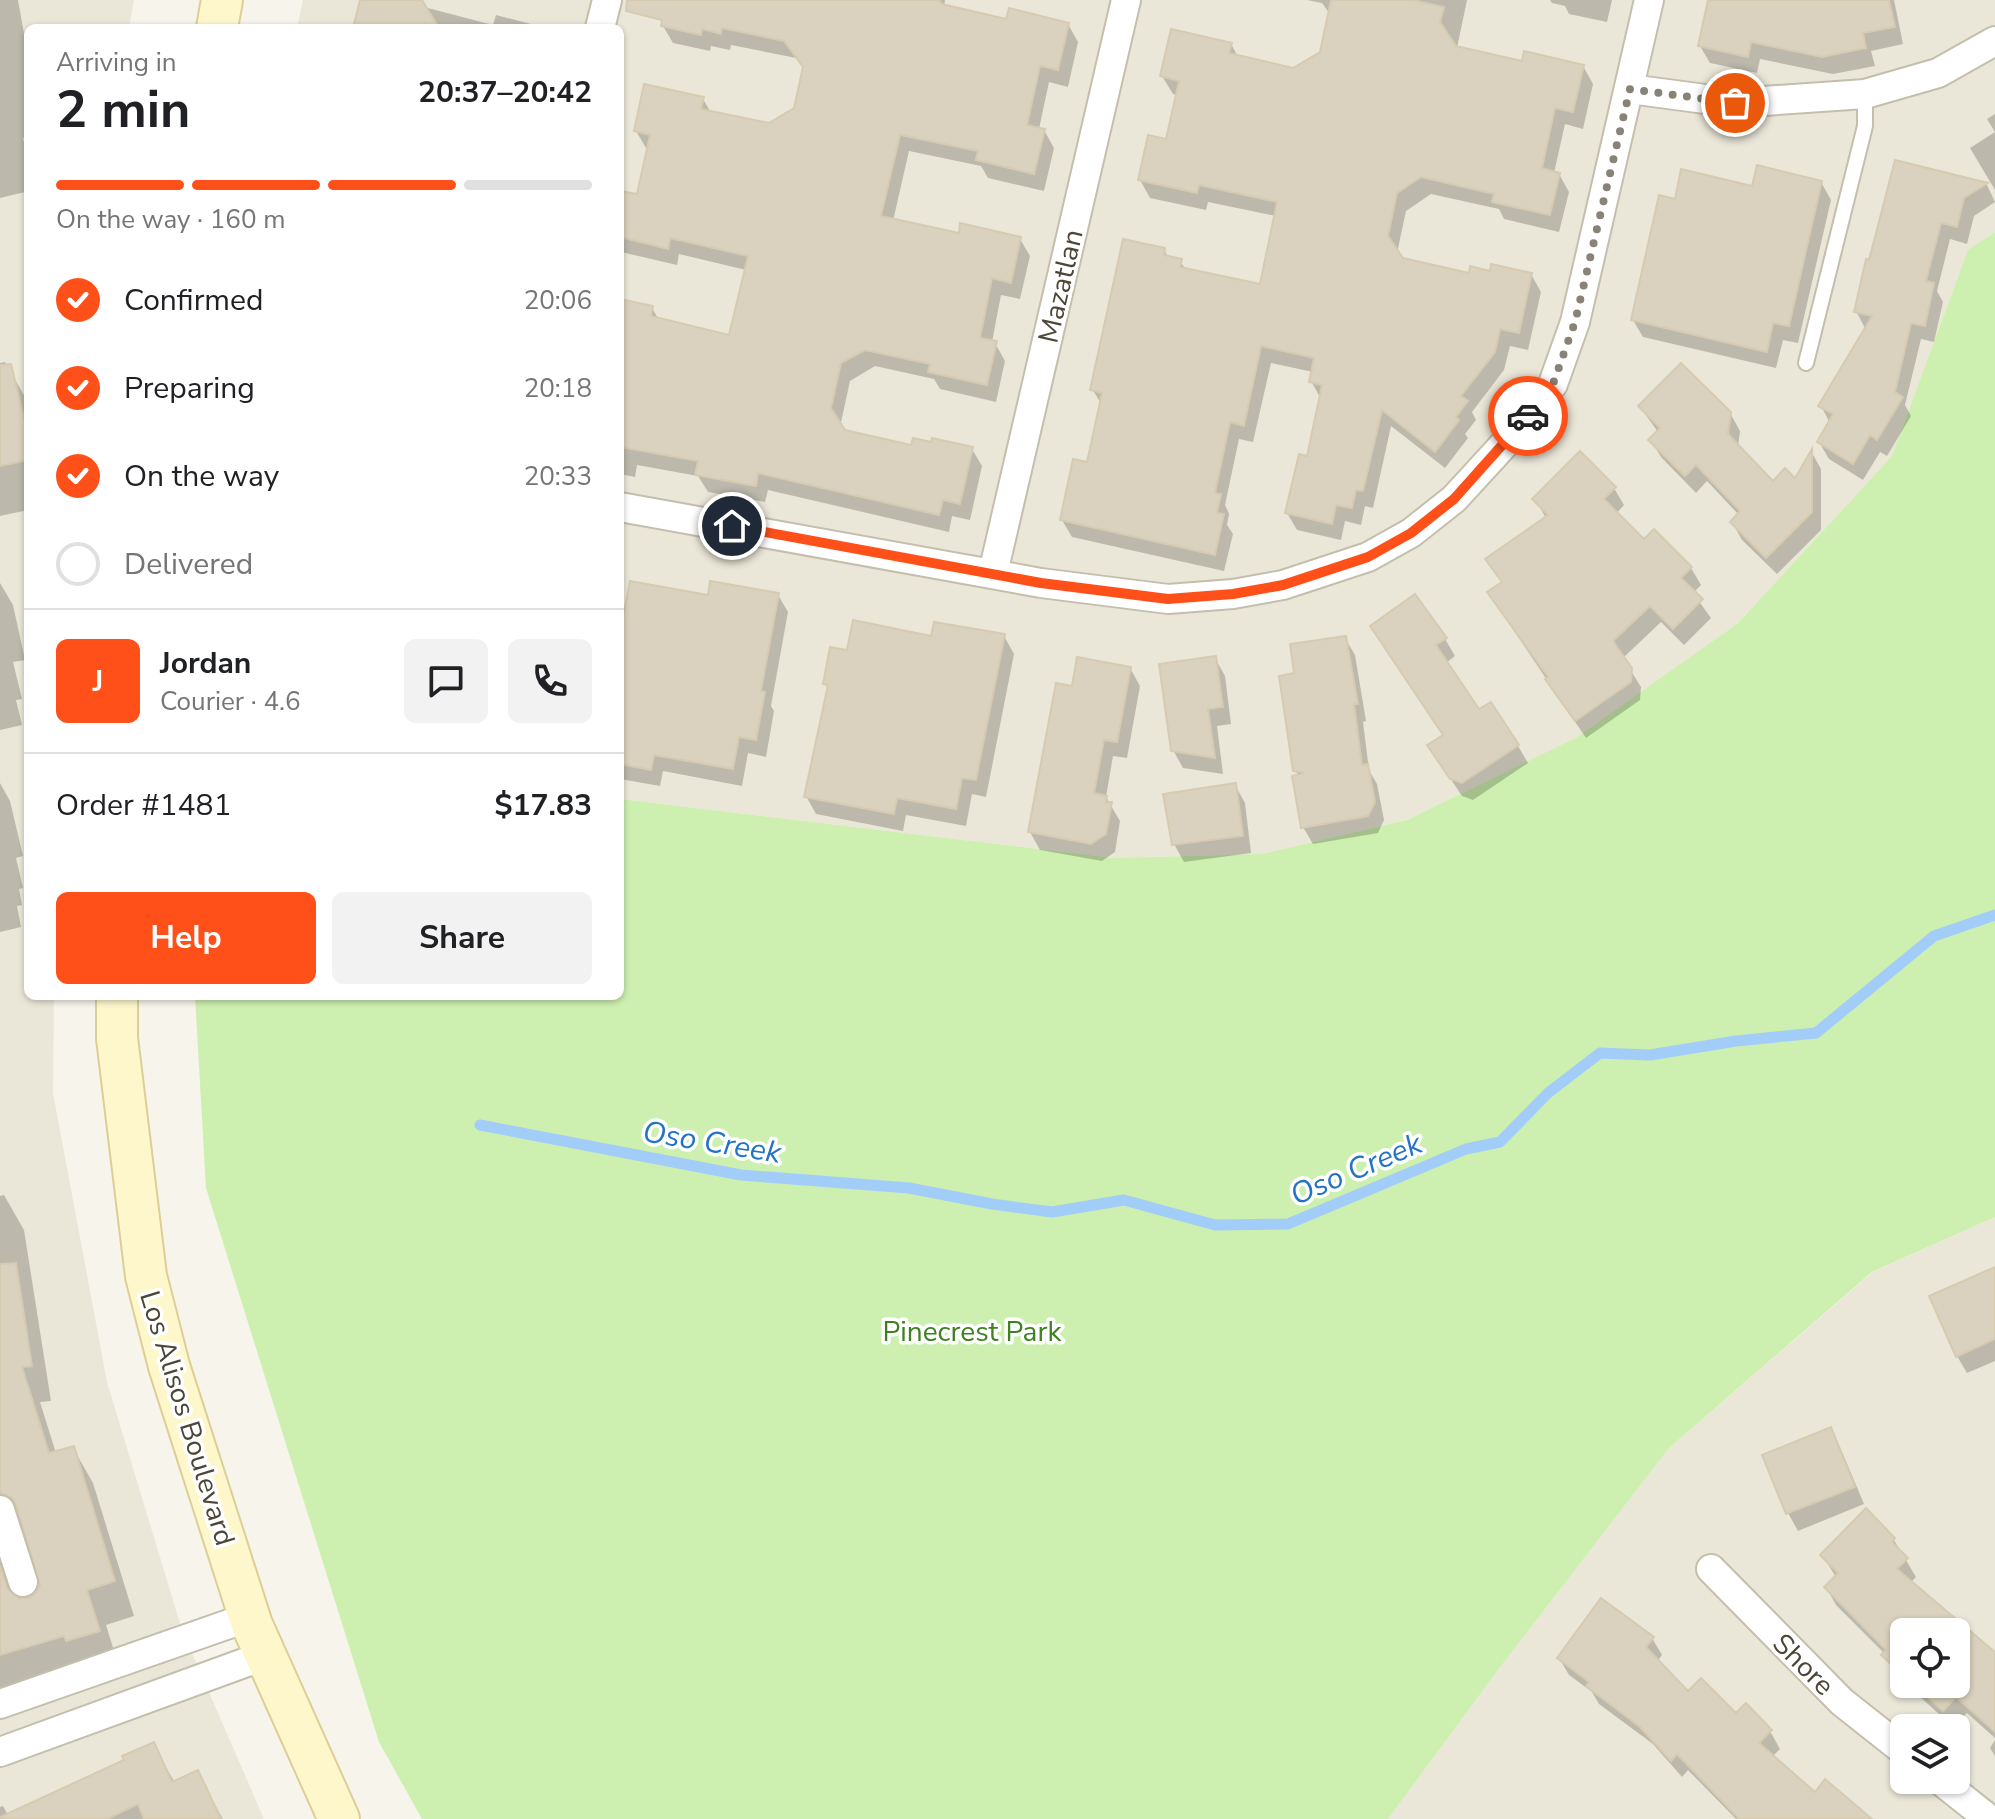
<!DOCTYPE html>
<meta charset="utf-8">
<style>
body{margin:0;font-family:"Nunito Sans",sans-serif;background:#f2f2f2;color:#202124;height:100vh;display:flex;flex-direction:column;font-size:30px;white-space:nowrap}
*{box-sizing:border-box;margin:0}
p{font-size:26px;color:#757577}
.icon{flex:none;width:44px;height:44px;fill:none;stroke:currentColor;stroke-width:2;stroke-linecap:round;stroke-linejoin:round}
.map{position:relative;flex:1;overflow:hidden}
.panel{position:absolute;left:24px;top:24px;width:600px;height:976px;display:flex;flex-direction:column;background:#fff;border-radius:12px;box-shadow:0 2px 6px #0004}
.panel>*{flex:none}
.controls{position:absolute;left:1890px;top:1618px;display:grid;gap:16px}
.controls a{display:grid;place-items:center;width:80px;height:80px;border-radius:12px;background:#fff;box-shadow:0 2px 6px #0004;font-size:40px}
.pin{position:absolute;display:grid;place-items:center;width:68px;height:68px;color:#fff;margin:-34px;border:4px solid #fff;border-radius:50%;box-shadow:0 2px 8px #0007}
.courier{position:absolute;display:grid;place-items:center;width:80px;height:80px;margin:-40px;border:6px solid #ff5019;border-radius:50%;background:#fff;color:#222;box-shadow:0 2px 10px #0007}
.head em{font-style:normal;font-weight:700}
.head div{display:flex;flex-direction:column-reverse}
.head{display:flex;align-items:center;justify-content:space-between;height:136px;padding:0 32px}
h1{font-size:52px;font-weight:700;line-height:60px}
.bar{display:grid;grid-template-columns:repeat(4,1fr);gap:12px 8px;align-content:center;height:96px;padding:0 32px}
.bar i{height:10px;border-radius:6px;background:#e0e0e0}
.bar .current{background:#ff5019}
.bar p{grid-column:span 4}
.line{display:flex;align-items:center;gap:20px;padding:0 32px;border-top:2px solid #e0e0e0}
.line div{flex:1}
.round{display:grid;place-items:center;flex:none;width:84px;height:84px;border-radius:12px;background:#f2f2f2}
ol{padding:0 32px;list-style:none}
li{display:flex;align-items:center;gap:24px;height:88px}
li p{margin-inline-start:auto}
li .icon{padding:8px;border-radius:50%;background:#ff5019;color:#fff;stroke-width:4}
li:last-child{color:#757577}
li i{width:44px;height:44px;border:4px solid #e0e0e0;border-radius:50%}
.action{display:flex;gap:16px;margin-top:auto;padding:16px 32px}
.action a{flex:1;height:92px;border-radius:12px;background:#ff5019;color:#fff;font-size:32px;font-weight:700;line-height:92px;text-align:center}
.action a+a{background:#f2f2f2;color:#202124}
.map>svg:first-child{display:block}
.residential{fill:#ebe7d8;fill-rule:evenodd}
.green{fill:#cdefb0}
.shadow{fill:#0003;fill-rule:evenodd}
.lines{fill:none;stroke-linecap:round;stroke-linejoin:round}
.stream{stroke:#a2cdf9;stroke-width:11}
.building{fill:#dad2be;stroke:#d6cbb1;stroke-width:2}
.lane-casing{stroke:#c4beac;stroke-width:18}
.street-casing{stroke:#c4beac;stroke-width:32}
.secondary-casing{stroke:#dccf96;stroke-width:44}
.lane{stroke:#fff;stroke-width:14}
.street{stroke:#fff;stroke-width:28}
.secondary{stroke:#fff7cc;stroke-width:40}
.done{stroke:#888376;stroke-width:8;stroke-dasharray:0 14.4}
.route{stroke:#ff5019;stroke-width:10}
.labels{text-anchor:middle;stroke-width:7;stroke-linejoin:round;paint-order:stroke}
.street-label{font-size:28px;fill:#4c4637;stroke:#fff}
.park-label{font-size:28px;fill:#3d8121;stroke:#fff}
.water-label{font-size:30px;font-style:italic;fill:#2273c7;stroke:#fff}
</style>
<div class="map">
<svg width="1995" height="1819" viewBox="0 0 1995 1819">
<rect width="100%" height="100%" fill="#f7f4eb"/>
<path class="residential" d="M0 0H134L129 28H28V996H54L53 1093 107 1382 182 1630 264 1819H0Z
M303 0H1995V232L1968 251 1892 456 1738 623 1577 737 1407 820 1262 854 1114 858 620 799V28H297Z
M1995 1217V1819H1388L1498 1670 1669 1448 1873 1272ZM1904 1632H1956V1684H1904ZM1904 1728H1956V1780H1904Z"/>
<path class="green" d="M1995 232V1217L1872 1272 1669 1448 1498 1670 1388 1819H422L379 1742 206 1188 195 996H620V799L1114 858 1262 854 1407 820 1577 737 1738 623 1892 456 1968 250Z"/>
<path class="shadow" d="M0 0H18L28 56V137L23 138 28 161V186L24 187 25 192 0 198Z
M363 0H420L424 7 493 25 496 15 546 28H356Z
M669 0H945L944 7 1008 21 1068 24 1078 42 1068 87 1049 82 1039 129 1044 130 1054 148 1044 191 988 178 981 166 909 151 893 221 960 236 1020 239 1030 256 1020 299 1001 295 992 342 995 343 1005 361 996 402 940 389 934 379 875 366 850 381 840 427 844 432 913 447 972 449 982 466 970 520 952 516 949 532 768 490 765 502 708 492 698 476 637 465 635 477 620 474V301L652 308 659 320 731 337 746 270 679 254 677 265 621 252 620 195 639 197 649 149 646 148 636 131 703 99 711 113 769 125 795 109 805 70 796 58 731 45 730 50 711 46 710 51 673 43 663 26Z
M1307 0H1467L1457 48 1524 63 1583 66 1593 84 1583 129 1565 124 1554 173 1559 174 1569 192 1559 232 1504 219 1499 209 1431 194 1406 211 1397 253 1401 260 1471 275 1531 274 1541 292 1528 350 1510 346 1504 370 1472 412 1476 420 1465 434 1468 438 1445 468 1391 426 1373 508 1365 506 1361 525 1345 521 1341 540 1297 530 1287 513 1308 458 1321 399 1311 381 1313 372 1271 363 1253 442 1239 439 1225 505 1229 514 1227 525 1233 534 1224 571 1072 537 1062 520 1089 464 1102 405 1092 389 1164 250 1169 258 1180 261 1186 270 1262 286 1276 216 1208 202 1206 210 1150 198 1140 180 1168 142 1178 95 1173 94 1162 76 1231 44 1238 57 1294 70 1321 53 1330 14 1322 3Z
M1550 0H1612L1607 22 1569 14 1565 6 1552 3Z
M1710 0H1894L1903 44 1871 51 1875 66 1833 74 1760 59 1757 73 1710 63 1700 46Z
M1995 114V190L1970 148 1995 132 1987 119Z
M1896 162 1987 185 1995 202 1974 216 1967 244 1950 239 1937 291 1943 302 1934 342 1921 339 1905 405 1911 416 1887 456 1880 452 1863 480 1829 459 1819 442 1830 423 1821 406 1866 330 1856 311Z
M1821 182 1831 200 1798 343 1783 340 1776 368 1643 337 1633 320 1676 201 1754 188Z
M5 362 25 397 28 409V510L0 516V363Z
M1640 407 1730 413 1740 431 1738 447 1773 484 1795 481 1812 453 1821 469V530L1777 574 1742 540 1732 522 1739 515 1707 481 1696 493 1661 457 1651 440 1658 432Z
M1614 488 1624 505 1616 514 1644 542 1691 568 1701 585 1693 593 1711 618 1684 645 1661 622 1623 658 1641 687 1640 700 1586 738 1500 610 1503 584 1488 559 1546 518 1535 499Z
M0 583 13 605 25 660 13 662 22 699 16 700 22 725 0 730Z
M778 595 788 612 771 706 774 711 766 757 748 753 742 786 663 771 660 786 620 779V614Z
M1004 636 1014 654 986 797 972 794 966 826 906 815 903 831 816 814 806 796 829 690 825 684 849 652 933 638Z
M1345 638 1355 655 1366 721 1363 722 1369 770 1377 784 1384 820 1378 833 1313 844 1303 827 1299 776 1295 770 1297 675Z
M1445 639 1455 656 1446 663 1478 712 1518 746 1528 763 1473 800 1462 796 1440 763 1444 736 1383 644Z
M1215 658 1225 676 1231 724 1217 726 1223 774 1183 768 1173 750Z
M1130 668 1140 686 1127 758 1113 756 1106 797 1120 821 1115 852 1102 861 1040 850 1030 832 1073 689Z
M0 783 10 801 23 856 16 858 23 888 19 889 22 905 17 906 21 927 0 932Z
M1235 785 1245 803 1251 853 1184 862 1174 844Z
M4 1195 24 1230 51 1401 40 1402 56 1453 73 1448 93 1483 134 1616 106 1625 119 1667 0 1696V1196ZM16 1528H26L42 1585 38 1594 28 1600 18 1598 3 1552Z
M1995 1269V1361L1967 1373 1957 1356Z
M1830 1430 1840 1447 1864 1504 1798 1531 1788 1513Z
M1894 1540 1916 1577 1910 1583 1995 1657V1738L1967 1713 1953 1727 1906 1684H1956V1632H1904V1682L1894 1672 1885 1654 1836 1605 1826 1587 1836 1577 1822 1555Z
M1652 1638 1662 1655 1657 1662 1688 1694 1770 1731 1780 1749 1772 1757 1815 1795 1871 1819H1736L1688 1770 1682 1777 1653 1744 1599 1704 1592 1692 1569 1675 1559 1658Z
M1995 1740V1756L1990 1748Z
M153 1744 175 1783 197 1773 223 1819H0V1807L3 1806 8 1815 126 1761Z"/>
<g class="lines">
<path class="stream" d="M480 1125 741 1175 909 1188 992 1204 1052 1212 1124 1200 1215 1225 1288 1224 1466 1149 1500 1142 1548 1093 1600 1053 1650 1055 1736 1041 1816 1033 1934 936 1995 915"/>
</g>
<path class="building" d="M360 0H422L439 28H353Z
M627 0H939L942 4 1006 19 1009 8 1069 23 1058 70 1040 66 1027 125 1045 129 1034 174 976 160 978 151 900 135 881 216 959 233 960 223 1021 237 1011 283 992 278 980 338 997 341 987 385 928 372 930 364 865 350 841 363 831 408 845 430 911 445 913 438 931 442 932 438 973 447 960 504 943 500 939 515 758 473 756 486 695 475 698 461 620 447V299L653 306 651 316 729 335 748 256 670 238 668 249 620 237V191L637 194 650 135 634 131 644 84 704 97 701 109 769 123 794 108 803 67 784 41 722 28 721 34 702 29 701 35 661 26 662 20 626 11Z
M1331 0H1413L1444 7 1440 22 1456 46 1522 61 1524 51 1584 65 1573 112 1555 108 1542 168 1560 173 1550 215 1492 202 1494 194 1421 177 1397 193 1388 236 1403 258 1469 273 1470 266 1490 271 1491 264 1532 273 1519 333 1500 329 1495 352 1461 396 1468 401 1456 417 1459 420 1435 452 1382 410 1363 491 1356 490 1352 508 1336 505 1332 524 1285 513 1299 454 1307 456 1322 385 1309 382 1314 358 1261 346 1244 426 1230 422 1215 493 1221 494 1217 513 1224 514 1215 555 1060 520 1073 459 1087 462 1102 393 1090 390 1123 239 1165 248 1164 255 1182 259 1180 267 1260 284 1277 202 1199 185 1197 193 1138 180 1148 135 1166 139 1179 81 1160 76 1171 29 1232 43 1229 53 1293 68 1320 52Z
M1708 0H1889L1895 27 1863 33 1866 48 1822 57 1751 42 1748 57 1698 46Z
M1895 160 1988 183 1964 198 1957 227 1941 223 1926 281 1934 283 1925 326 1911 323 1895 392 1903 397 1877 440 1870 435 1853 464 1817 442 1833 414 1818 406 1872 316 1854 312 1866 259 1869 260Z
M1757 165 1822 181 1789 326 1773 323 1767 352 1631 320 1659 195 1675 199 1681 169 1752 186Z
M1681 363 1731 412 1728 434 1773 481 1785 468 1795 478 1812 449V512L1766 558 1730 522 1740 511 1696 465 1685 476 1648 440 1660 428 1638 406Z
M11 364 28 435V460L0 466V365Z
M1580 451 1616 487 1604 499 1644 539 1654 529 1692 567 1681 578 1703 599 1673 629 1650 606 1613 641 1632 668 1631 682 1575 721 1545 679 1548 677 1487 592 1502 582 1485 559 1548 515 1532 499Z
M630 581 708 595 710 581 779 593 761 691 765 692 756 740 739 737 733 769 654 755 651 770 620 764V612L624 613Z
M1415 594 1447 638 1436 645 1479 709 1491 702 1519 745 1462 783 1450 779 1427 745 1443 735 1370 626Z
M853 620 931 636 934 622 1005 634 976 780 962 778 956 809 897 798 894 814 804 797 828 685 823 684 830 647 847 650Z
M1346 636 1358 704H1354L1362 765 1368 764 1375 802 1368 816 1301 828 1292 776 1304 773 1293 771 1279 676 1294 673 1290 644Z
M1216 656 1223 707 1208 709 1215 758 1171 751 1159 664Z
M1077 657 1131 667 1117 742 1104 740 1094 793 1107 796 1106 803 1112 802 1106 834 1091 844 1028 832 1056 683 1072 686Z
M1236 783 1243 836 1172 845 1163 794Z
M16 1263 32 1366 22 1367 49 1453 74 1446 115 1581 87 1590 100 1631 66 1641 64 1636 0 1655V1566L7 1588 19 1598H29L36 1593 40 1585 16 1505 11 1497 0 1493V1264Z
M1995 1267V1339L1956 1357 1929 1296Z
M1831 1427 1855 1487 1786 1514 1762 1455Z
M1866 1508 1895 1538 1892 1542 1908 1558 1897 1569 1995 1652V1732L1956 1697 1943 1711 1913 1684H1956V1632H1904V1676L1881 1655 1886 1650 1824 1587 1838 1573 1820 1555Z
M1601 1598 1654 1637 1646 1647 1688 1691 1701 1678 1736 1713 1746 1703 1772 1730 1759 1743 1815 1792 1825 1779 1872 1819H1739L1677 1754 1671 1761 1640 1727 1586 1686 1589 1682 1557 1658Z
M154 1742 172 1782 198 1770 221 1819H144L138 1804 107 1819H0V1817L124 1760 122 1756Z"/>
<g class="lines">
<g class="lane-casing">
<path id="lane" d="M1806 363 1865 126V94"/>
</g>
<g class="street-casing">
<path id="street" d="M600 28 607 0
M1630 89 1735 103 1865 94 1938 73 1995 41
M620 507 1041 583 1168 599 1233 594 1283 585 1368 557 1411 533 1454 499 1521 426 1553 384 1575 322 1649 0
M993 573 1126 0
M0 1510 23 1582
M1711 1569 1842 1702 1904 1751
M0 1704 249 1617
M0 1752 266 1655
M1940 1780 1989 1819"/>
</g>
<g class="secondary-casing">
<path id="secondary" d="M217 28 222 0
M117 996V1038L146 1276 169 1366 252 1625 339 1819"/>
</g>
<use href="#lane" class="lane"/>
<use href="#street" class="street"/>
<use href="#secondary" class="secondary"/>
</g>
<g class="lines">
<path class="done" d="M1528 416 1553 384 1575 322 1630 89 1735 103"/>
<path class="route" d="M732 526 1041 583 1168 599 1233 594 1283 585 1368 557 1411 533 1454 499 1528 416"/>
</g>
<g class="labels">
<g class="street-label">
<text transform="translate(1060 286) rotate(-77)" y="10">Mazatlan</text>
<text transform="translate(188 1418) rotate(73)" y="10">Los Alisos Boulevard</text>
<text transform="translate(1804 1664) rotate(45)" y="10">Shore</text>
</g>
<g class="park-label">
<text x="972" y="1341">Pinecrest Park</text>
</g>
<g class="water-label">
<text transform="translate(712 1142) rotate(9)" y="10">Oso Creek</text>
<text transform="translate(1356 1169) rotate(-23)" y="10">Oso Creek</text>
</g>
</g>
</svg>
<div class="controls">
<a><svg class="icon" aria-label="locate" viewBox="0 0 24 24"><circle cx="12" cy="12" r="6"/><path d="M12 2v4M12 18v4M2 12h4M18 12h4"/></svg></a>
<a><svg class="icon" aria-label="layers" viewBox="0 0 24 24"><path d="M12 4l9 5-9 5-9-5zM3 14l9 5 9-5"/></svg></a>
</div>
<div class="pin" style="left:1735px;top:103px;background:#ea580c"><svg class="icon" aria-label="bag" viewBox="0 0 24 24"><path d="M5 8h14l-1 12H6zM9 8a3 3 0 0 1 6 0"/></svg></div>
<div class="pin" style="left:732px;top:526px;background:#1f2937"><svg class="icon" aria-label="home" viewBox="0 0 24 24"><path d="M3 11l9-7 9 7M6 9v11h12V9"/></svg></div>
<div class="courier" style="left:1528px;top:416px"><svg class="icon" aria-label="car" viewBox="0 0 24 24"><path d="M5 17H2v-5l4-1 3-4h7l3 4 3 1v5h-3M9 17h6M6 11h13"/><circle cx="7" cy="17" r="2"/><circle cx="17" cy="17" r="2"/></svg></div>
<section class="panel">
<div class="head"><div><h1>2 min</h1><p>Arriving in</p></div><em>20:37–20:42</em></div>
<div class="bar"><i class="current"></i><i class="current"></i><i class="current"></i><i></i><p>On the way · 160 m</p></div>
<ol>
<li><svg class="icon" aria-label="check" viewBox="0 0 24 24"><path d="M5 12l5 5 9-10"/></svg>Confirmed<p>20:06</p></li>
<li><svg class="icon" aria-label="check" viewBox="0 0 24 24"><path d="M5 12l5 5 9-10"/></svg>Preparing<p>20:18</p></li>
<li><svg class="icon" aria-label="check" viewBox="0 0 24 24"><path d="M5 12l5 5 9-10"/></svg>On the way<p>20:33</p></li>
<li><i></i>Delivered</li>
</ol>
<div class="line" style="height:144px"><b class="round" style="background:#ff5019;color:#fff">J</b><div><b>Jordan</b><p>Courier · 4.6</p></div><a class="round"><svg class="icon" aria-label="chat" viewBox="0 0 24 24"><path d="M4 5h16v11H9l-5 4z"/></svg></a><a class="round"><svg class="icon" aria-label="phone" viewBox="0 0 24 24"><path d="M5 4h4l2 5-3 2q2 4 5 5l2-3 5 2v4C11 20 4 13 5 4z"/></svg></a></div>
<div class="line" style="height:104px"><div>Order #1481</div><b>$17.83</b></div>
<div class="action"><a>Help</a><a>Share</a></div>
</section>
</div>
